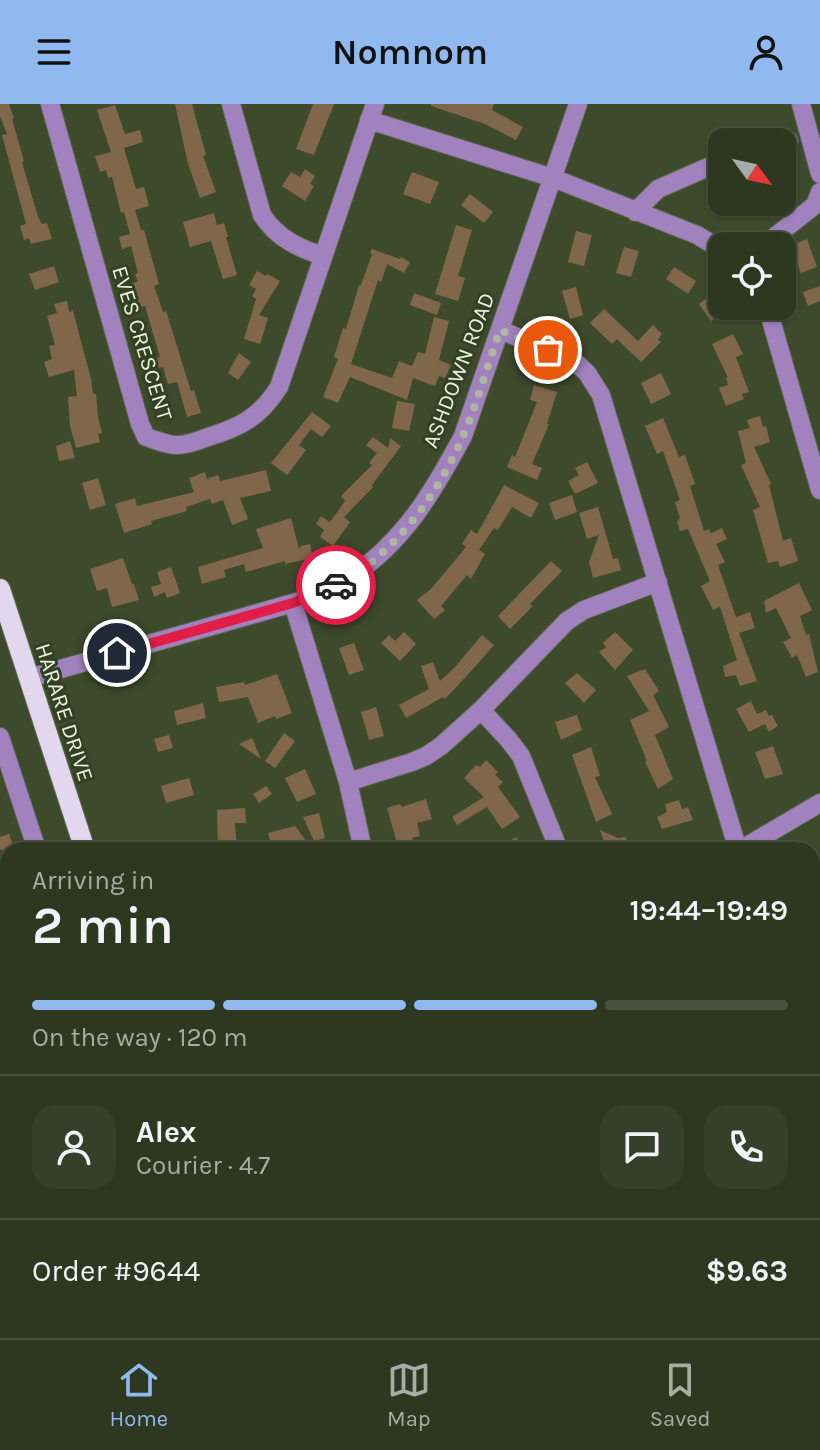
<!DOCTYPE html>
<meta charset="utf-8">
<style>
body{margin:0;font-family:Karla,sans-serif;background:#363f2a;color:#f1f3f6;height:100vh;display:flex;flex-direction:column;font-size:30px;white-space:nowrap}
*{box-sizing:border-box;margin:0}
p{font-size:26px;color:#a7aca5}
.icon{flex:none;width:44px;height:44px;fill:none;stroke:currentColor;stroke-width:2;stroke-linecap:round;stroke-linejoin:round}
.map{position:relative;flex:1;overflow:hidden}
.details{position:absolute;left:0px;top:738px;width:820px;height:496px;display:flex;flex-direction:column;background:#2e3821;border-radius:24px 24px 0 0;box-shadow:0 2px 6px #0004,0 0 0 2px #49523f}
.details>*{flex:none}
.needle{width:52px;rotate:123deg}
.controls{position:absolute;left:708px;top:24px;display:grid;gap:16px}
.controls a{display:grid;place-items:center;width:88px;height:88px;border-radius:16px;background:#2e3821;box-shadow:0 2px 6px #0004,0 0 0 2px #49523f;font-size:40px}
.pin{position:absolute;display:grid;place-items:center;width:68px;height:68px;color:#fff;margin:-34px;border:4px solid #fff;border-radius:50%;box-shadow:0 2px 8px #0007}
.courier{position:absolute;display:grid;place-items:center;width:80px;height:80px;margin:-40px;border:6px solid #e11d48;border-radius:50%;background:#fff;color:#222;box-shadow:0 2px 10px #0007}
.summary em{font-style:normal;font-weight:600}
.summary div{display:flex;flex-direction:column-reverse}
.summary{display:flex;align-items:center;justify-content:space-between;height:136px;padding:0 32px}
h1{font-size:52px;font-weight:600;line-height:60px}
.bar{display:grid;grid-template-columns:repeat(4,1fr);gap:12px 8px;align-content:center;height:96px;padding:0 32px}
.bar i{height:10px;border-radius:6px;background:#49523f}
.bar .active{background:#90b9f0}
.bar p{grid-column:span 4}
.line{display:flex;align-items:center;gap:20px;padding:0 32px;border-top:2px solid #49523f}
.line div{flex:1}
.round{display:grid;place-items:center;flex:none;width:84px;height:84px;border-radius:24px;background:#363f2a}
header{display:flex;justify-content:space-between;align-items:center;height:104px;padding:0 32px;background:#90b9f0;color:#111;font-size:36px;font-weight:600}
.dock{display:flex;justify-content:space-around;align-items:center;height:112px;border-top:2px solid #49523f;background:#2e3821;font-size:22px;color:#a7aca5}
.dock a{display:grid;justify-items:center;gap:4px}
.dock .active{color:#90b9f0}
.map>svg:first-child{display:block}
.lines{fill:none;stroke-linecap:round;stroke-linejoin:round}
.stream{stroke:#19302e;stroke-width:4}
.building{fill:#80674c}
.minor-casing{stroke:#5d684c;stroke-width:20}
.major-casing{stroke:#5d684c;stroke-width:22}
.minor{stroke:#a182be;stroke-width:18}
.major{stroke:#e2d7ef;stroke-width:20}
.done{stroke:#adb7a1;stroke-width:8;stroke-dasharray:0 14.4}
.route{stroke:#e11d48;stroke-width:10}
.labels{text-anchor:middle;stroke-width:6;stroke-linejoin:round;paint-order:stroke}
.street-label{font-size:22px;fill:#e9f2e0;stroke:#334022}
</style>
<header><svg class="icon" aria-label="menu" viewBox="0 0 24 24"><path d="M4 6h16M4 12h16M4 18h16"/></svg>Nomnom<svg class="icon" aria-label="person" viewBox="0 0 24 24"><circle cx="12" cy="8" r="4"/><path d="M4 21q1-7 8-7t8 7"/></svg></header>
<div class="map">
<svg width="820" height="1234" viewBox="0 0 820 1234">
<rect width="100%" height="100%" fill="#3e4a2c"/>
<g class="lines">
<path class="stream" d="M812 1041 820 1038
M349 1234 369 1226"/>
</g>
<path class="building" d="M0 0H9L14 14 12 15 24 57 22 58 38 113 42 120 47 119 52 135 31 140 29 134 24 136 20 122 26 120 2 31 7 30 0 12Z
M175 0H192L206 51 203 52 216 88 200 94 188 60Z
M313 0H334L314 51 296 45Z
M431 0H494L492 6 523 23 516 36 485 20 431 2Z
M115 1 125 30 140 26 143 38 124 44 136 85 144 83 149 102 135 106 141 126H144L159 180 154 182 163 208 166 207 191 287 194 286 201 309 187 313 177 278 168 280 163 263 159 264 156 254 160 253 145 202 140 203 131 180 138 177 135 170 138 169 131 142 122 145 119 133 130 130 124 108 121 109 112 73 108 74 106 66 100 68 95 52 111 48 97 6Z
M305 65 315 72 310 80 314 82 305 97 282 82 291 68 300 73Z
M412 68 439 78 430 100 403 90Z
M470 90 493 108 484 119 461 101Z
M214 109 217 121 224 119 228 133H226L237 171 223 175 211 137 190 143 183 118Z
M456 121 472 126 458 172 465 174 458 197 435 190Z
M576 127 592 131 584 162 568 158Z
M807 135 817 163 801 169 790 142Z
M624 143 639 147 631 173 616 169Z
M372 145 400 155 401 153 410 158 404 169 387 160 381 178 378 176 351 260 392 274 399 257 412 262 418 248 425 250 434 213 449 217 439 256 451 261 445 274 439 272 435 282 413 274 407 296 350 273 338 299 323 293 338 255 334 253 343 224 346 225 359 181H361L372 150 370 149Z
M54 162 59 178 35 186 29 170Z
M674 163 696 177 688 190 666 175Z
M257 167 266 172 267 170 280 177 259 211 268 214 260 240 244 235 256 195 252 192 256 185 249 181Z
M820 182V197L808 202 803 188Z
M576 183 583 211 570 215 562 187Z
M414 189 441 199 437 211 410 201Z
M710 192 723 209 711 217 699 200Z
M67 197 69 208 73 207 91 275 93 290H96L98 313 102 329 98 330 100 338 76 344 70 322 68 293 77 292 74 266 49 273 44 258 52 255 49 242 55 241 47 212 57 209 54 200Z
M604 205 638 237 653 221 662 230 658 236 661 238 641 258 617 235 612 240 590 219Z
M733 230 743 250 736 253 749 288 742 290 744 295 726 302 719 284 728 281 726 274H728L712 240Z
M239 249 251 258 238 276 228 269Z
M661 269 671 290 651 300 641 279Z
M534 281 557 288 547 320H549L532 360 542 364 537 376 507 363 512 351 515 353 537 298 530 296Z
M397 297 415 300 409 327 392 324Z
M312 308 331 322 322 333 311 325 299 341 306 346 287 371 271 359Z
M760 312 763 323 766 322 770 338 754 343 771 380 769 381 783 437 791 434 798 457 780 463 778 457 768 459 753 406 760 403 741 361 746 359 738 327 750 324 747 316Z
M663 314 679 353 685 351 695 380 690 382 704 427 709 425 711 429 722 424 727 435 716 440 725 458 718 461 736 513 750 508 755 524 739 529 757 577 740 582 736 571 725 573 723 562 737 556 720 503 713 506 701 482 710 477 688 425 680 427 677 418 680 414 675 398 680 396 663 347 657 350 645 322Z
M373 333 388 344 390 334 401 342 372 381 373 383 344 413 350 418 333 442 320 433 324 426 316 420 321 412 330 418 345 397 341 392 372 361 369 359 377 349 366 341Z
M70 337 75 354 59 357 56 342Z
M587 358 598 379 575 390 568 377 579 371 575 364Z
M266 366 271 387 240 394 248 415 232 421 223 396 212 400 210 395 186 403 187 407 151 417 152 420 124 429 115 400 135 394 137 402 194 388 189 374 205 368 207 375 218 371 220 377Z
M98 374 106 401 90 406 82 379Z
M504 381 539 399 531 414 512 403 498 426 494 424 479 446 485 450 471 475 467 471 441 502 445 506 434 515 417 496 431 485 466 443 462 440 471 426 477 430Z
M572 391 577 408 555 416 549 399Z
M598 403 613 455 618 454 621 466 593 474 589 458 599 431 587 435 579 409Z
M291 414 299 445 301 442 310 440 313 454 285 460V457L246 468 244 460 224 466 226 473 202 480 198 463 263 444 256 425Z
M123 454 132 480H134L139 496 112 503 107 484 97 487 90 465Z
M551 457 562 467 530 500 533 502 510 525 498 512Z
M171 463 180 489 167 494 165 488 154 493 151 483 161 480 157 468Z
M799 479 812 506 800 512 806 531 809 530 818 568 806 573 797 551 792 554 783 538 791 534 776 504 766 509 764 497Z
M404 528 416 540 400 557 381 539 389 531 395 537Z
M615 528 633 546 615 566 599 548 606 543 603 539Z
M482 531 494 541 474 564 445 595 443 593 406 614 399 601 429 585 421 562 433 558 440 577 455 563Z
M354 539 364 566 349 571 339 544Z
M645 565 659 587 653 591 669 623 655 631 673 675 658 685 645 658 647 657 630 616 649 607 627 572Z
M577 569 596 586 584 599 565 579Z
M277 570 292 609 276 615 275 612 258 619 248 593 219 598 216 583 244 578 245 581Z
M751 597 757 610 766 606 769 612 772 611 778 622 769 628 765 620 749 628 736 605Z
M203 599 206 614 177 621 174 607Z
M376 603 384 632 369 636 361 608Z
M577 611 582 626 561 636 555 618Z
M284 629 295 637 275 664 265 657Z
M169 631 173 644 158 648 154 635Z
M252 634 261 655 239 640Z
M773 642 783 670 765 675 755 648Z
M591 643 600 672 595 673 612 710 596 718 572 651Z
M486 656 498 668 495 671 503 678 498 683 520 713 502 725 487 703 457 721 452 713 484 693 464 674 476 661 480 663Z
M305 665 316 690 297 698 285 674Z
M189 674 194 691 166 699 161 682Z
M266 682 272 690 259 699 253 690Z
M426 695 432 715 417 719 420 732 412 734 419 746H399L387 704 400 700 402 703Z
M679 696 682 705 688 703 693 716 662 725 657 713 667 708 665 700Z
M245 704 246 719H235L236 734 241 746H218L217 706Z
M319 709 325 734 314 737 303 713Z
M295 722 307 738 287 744V746H273L268 729Z
M600 726 618 734 626 733 629 746H607Z
M9 730 15 746H0V733Z
M516 733 525 746H496Z"/>
<g class="lines">
<g class="minor-casing">
<path id="minor" d="M50 0 140 320 146 333C156 336 166 341 177 341 187 341 198 337 208 333 241 323 260 313 279 283L375 0
M231 0 262 111C277 134 298 144 323 152
M801 0 820 70
M369 16 553 74 697 131 722 146
M778 38 789 37
M635 108 658 85 722 57
M763 142 815 101 820 88
M767 202 820 386
M500 226 573 256 587 269 601 291 738 746
M293 499 348 678 363 746
M29 574 293 499C312 492 332 485 349 474 404 438 433 388 463 332L578 0
M481 606 508 635 521 652 559 746
M0 633 37 746
M348 678 412 658 426 652 441 642 481 606 567 517 584 506 658 478
M740 746 820 699
M0 893 8 890
M0 1096 8 1092
M204 1226 207 1234
M160 1234 179 1226"/>
</g>
<g class="major-casing">
<path id="major" d="M0 485 85 746
M256 1226 259 1234"/>
</g>
<use href="#minor" class="minor"/>
<use href="#major" class="major"/>
</g>
<g class="lines">
<path class="done" d="M336 481C394 452 438 390 463 332 478 298 487 261 500 226L548 246"/>
<path class="route" d="M117 549 293 499 336 481"/>
</g>
<g class="labels">
<g class="street-label">
<text transform="translate(143 239) rotate(73)" y="8">EVES CRESCENT</text>
<text transform="translate(458 266) rotate(-69)" y="8">ASHDOWN ROAD</text>
<text transform="translate(65 608) rotate(72)" y="8">HARARE DRIVE</text>
</g>
</g>
</svg>
<div class="controls">
<a><svg class="needle" viewBox="-14 -14 28 28"><path d="M0-13l5 13h-10z" fill="#e53935"/><path d="M0 13l5-13h-10z" fill="#a7aca5"/></svg></a>
<a><svg class="icon" aria-label="locate" viewBox="0 0 24 24"><circle cx="12" cy="12" r="6"/><path d="M12 2v4M12 18v4M2 12h4M18 12h4"/></svg></a>
</div>
<div class="pin" style="left:548px;top:246px;background:#ea580c"><svg class="icon" aria-label="bag" viewBox="0 0 24 24"><path d="M5 8h14l-1 12H6zM9 8a3 3 0 0 1 6 0"/></svg></div>
<div class="pin" style="left:117px;top:549px;background:#1f2937"><svg class="icon" aria-label="home" viewBox="0 0 24 24"><path d="M3 11l9-7 9 7M6 9v11h12V9"/></svg></div>
<div class="courier" style="left:336px;top:481px"><svg class="icon" aria-label="car" viewBox="0 0 24 24"><path d="M5 17H2v-5l4-1 3-4h7l3 4 3 1v5h-3M9 17h6M6 11h13"/><circle cx="7" cy="17" r="2"/><circle cx="17" cy="17" r="2"/></svg></div>
<section class="details">
<div class="summary"><div><h1>2 min</h1><p>Arriving in</p></div><em>19:44–19:49</em></div>
<div class="bar"><i class="active"></i><i class="active"></i><i class="active"></i><i></i><p>On the way · 120 m</p></div>
<div class="line" style="height:144px"><a class="round"><svg class="icon" aria-label="person" viewBox="0 0 24 24"><circle cx="12" cy="8" r="4"/><path d="M4 21q1-7 8-7t8 7"/></svg></a><div><b>Alex</b><p>Courier · 4.7</p></div><a class="round"><svg class="icon" aria-label="chat" viewBox="0 0 24 24"><path d="M4 5h16v11H9l-5 4z"/></svg></a><a class="round"><svg class="icon" aria-label="phone" viewBox="0 0 24 24"><path d="M5 4h4l2 5-3 2q2 4 5 5l2-3 5 2v4C11 20 4 13 5 4z"/></svg></a></div>
<div class="line" style="height:104px"><div>Order #9644</div><b>$9.63</b></div>
</section>
</div>
<nav class="dock">
<a class="active"><svg class="icon" aria-label="home" viewBox="0 0 24 24"><path d="M3 11l9-7 9 7M6 9v11h12V9"/></svg>Home</a>
<a><svg class="icon" aria-label="map" viewBox="0 0 24 24"><path d="M3 6l6-2 6 2 6-2v14l-6 2-6-2-6 2zM9 4v14M15 6v14"/></svg>Map</a>
<a><svg class="icon" aria-label="saved" viewBox="0 0 24 24"><path d="M7 4h10v16l-5-4-5 4z"/></svg>Saved</a>
</nav>
